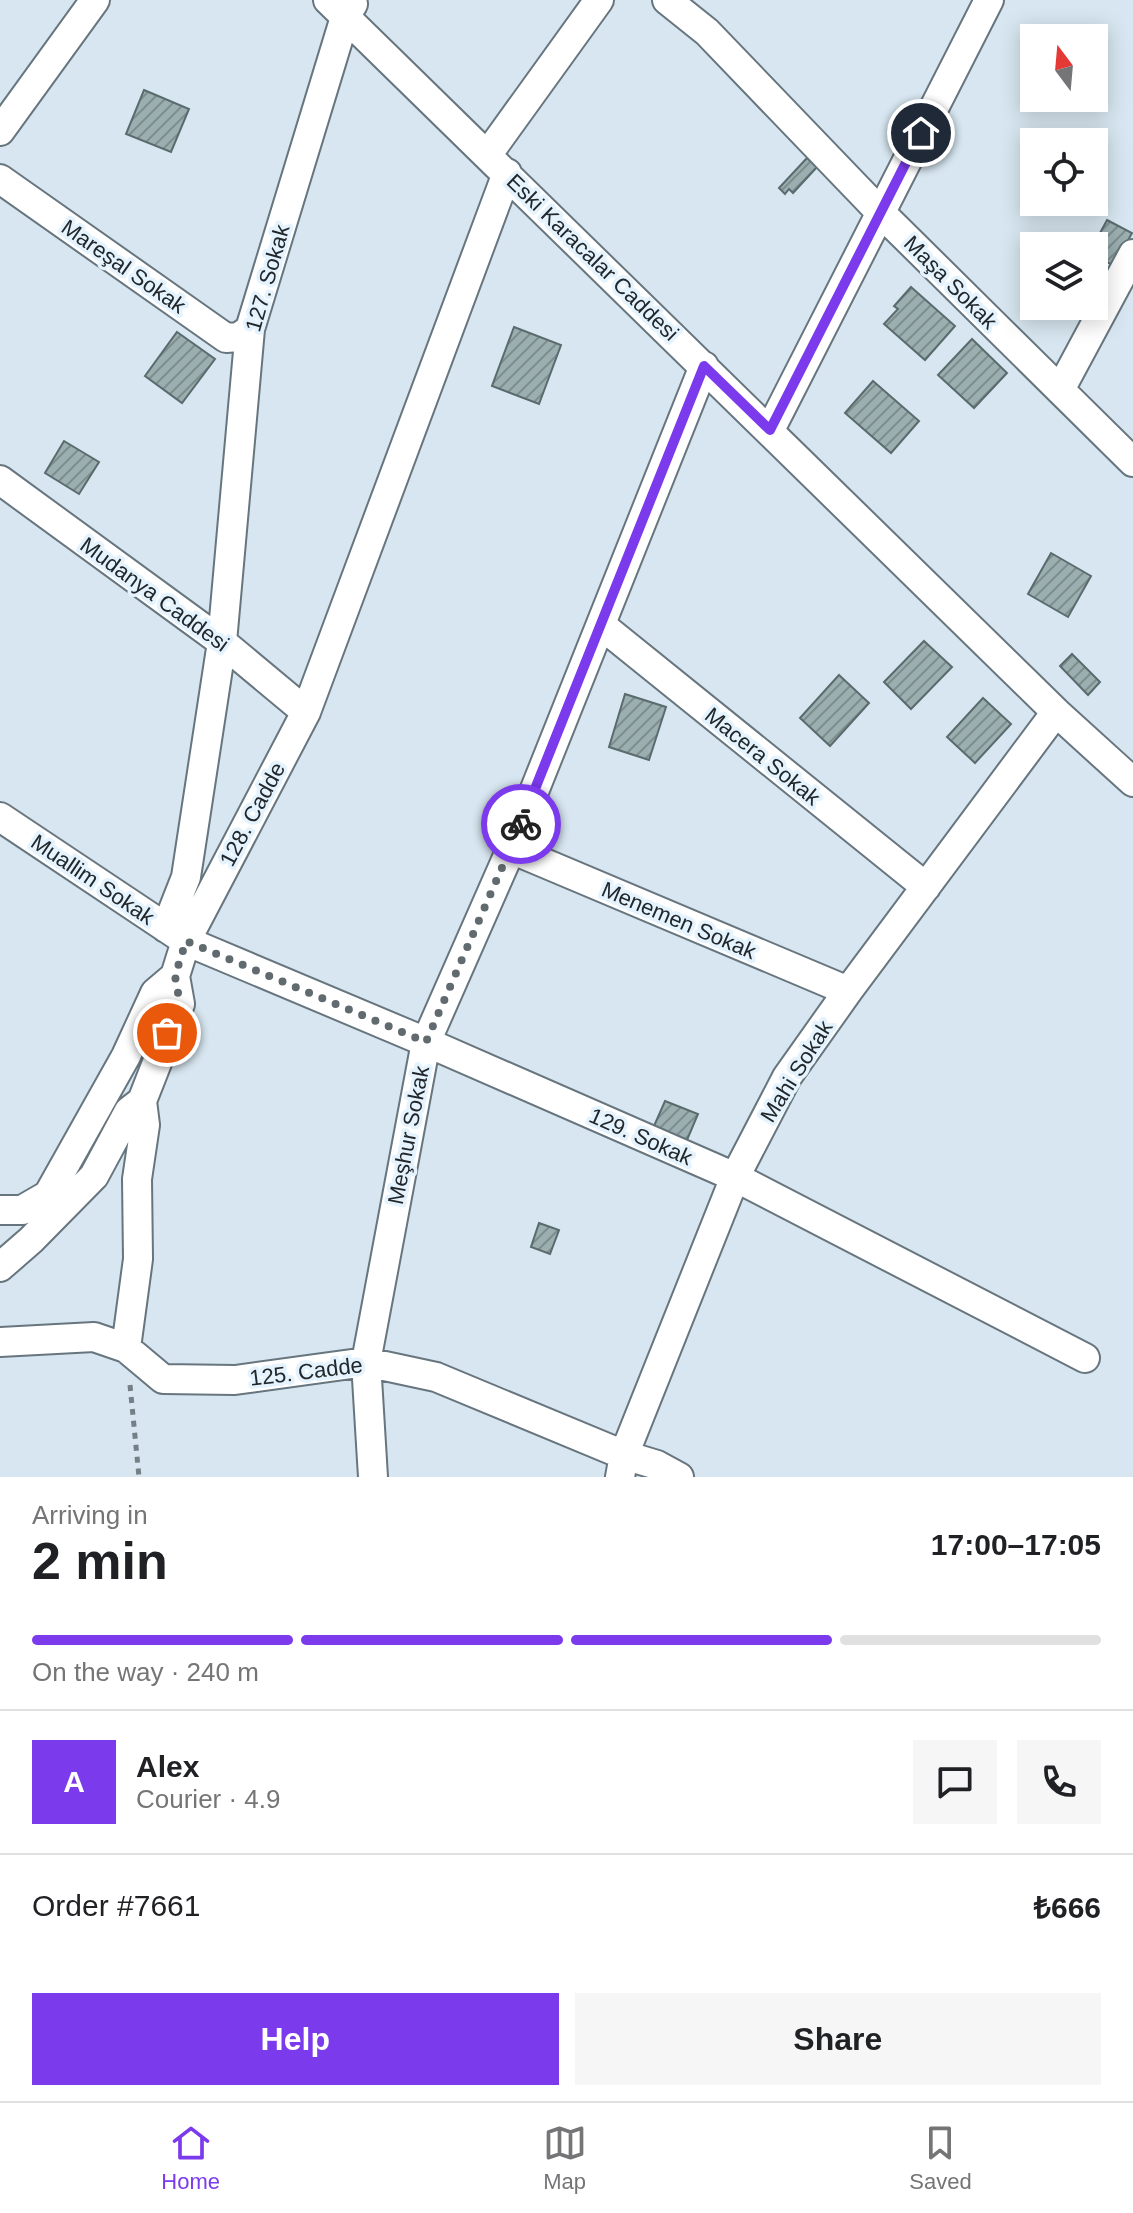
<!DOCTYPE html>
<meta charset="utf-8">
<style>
body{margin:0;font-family:Arial,sans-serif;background:#f6f6f6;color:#202124;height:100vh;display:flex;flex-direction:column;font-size:30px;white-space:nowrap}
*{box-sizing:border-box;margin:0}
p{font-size:26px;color:#757577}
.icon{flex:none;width:44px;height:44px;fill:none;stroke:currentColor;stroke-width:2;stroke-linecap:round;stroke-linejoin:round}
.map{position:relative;height:1477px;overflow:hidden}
.panel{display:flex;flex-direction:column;background:#fff;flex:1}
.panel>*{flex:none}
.needle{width:52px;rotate:344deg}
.controls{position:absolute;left:1020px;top:24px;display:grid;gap:16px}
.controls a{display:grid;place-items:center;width:88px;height:88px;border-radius:0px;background:#fff;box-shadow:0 4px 20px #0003;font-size:40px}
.pin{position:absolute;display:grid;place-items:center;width:68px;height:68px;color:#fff;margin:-34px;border:4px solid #fff;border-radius:50%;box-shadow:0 2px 8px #0007}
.courier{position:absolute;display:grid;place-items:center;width:80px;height:80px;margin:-40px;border:6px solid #7c3aed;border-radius:50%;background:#fff;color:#222;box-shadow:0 2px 10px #0007}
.headline em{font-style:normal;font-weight:600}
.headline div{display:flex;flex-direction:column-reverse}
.headline{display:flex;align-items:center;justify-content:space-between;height:136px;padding:0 32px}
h1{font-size:52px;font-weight:600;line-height:60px}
.bar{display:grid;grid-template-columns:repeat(4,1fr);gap:12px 8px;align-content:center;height:96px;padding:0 32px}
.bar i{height:10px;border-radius:6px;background:#e0e0e0}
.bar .active{background:#7c3aed}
.bar p{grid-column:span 4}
.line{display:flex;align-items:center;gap:20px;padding:0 32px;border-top:2px solid #e0e0e0}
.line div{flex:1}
.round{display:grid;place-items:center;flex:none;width:84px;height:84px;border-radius:0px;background:#f6f6f6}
.primary-button{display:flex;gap:16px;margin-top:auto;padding:16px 32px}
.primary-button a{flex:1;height:92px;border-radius:0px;background:#7c3aed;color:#fff;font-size:32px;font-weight:600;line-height:92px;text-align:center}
.primary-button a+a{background:#f6f6f6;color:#202124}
.tab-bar{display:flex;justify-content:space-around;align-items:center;height:112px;border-top:2px solid #e0e0e0;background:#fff;font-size:22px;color:#757577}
.tab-bar a{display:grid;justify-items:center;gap:4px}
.tab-bar .active{color:#7c3aed}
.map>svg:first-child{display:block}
.building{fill:url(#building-hatch);stroke:#596b6d;stroke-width:2}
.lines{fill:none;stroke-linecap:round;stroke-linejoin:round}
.minor-casing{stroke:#67757e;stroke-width:32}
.path{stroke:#757f86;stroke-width:5;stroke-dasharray:6 6;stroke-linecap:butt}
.minor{stroke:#fff;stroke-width:28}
.done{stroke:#616a6f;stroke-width:8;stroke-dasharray:0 14.4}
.route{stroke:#7c3aed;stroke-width:10}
.labels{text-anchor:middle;stroke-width:7;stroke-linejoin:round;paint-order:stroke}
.street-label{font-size:22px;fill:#21272a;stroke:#e4f3fd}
</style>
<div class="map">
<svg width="1133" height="1477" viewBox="0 0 1133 1477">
<defs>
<pattern id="building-hatch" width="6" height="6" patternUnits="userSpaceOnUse" patternTransform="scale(2)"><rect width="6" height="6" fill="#9baeb0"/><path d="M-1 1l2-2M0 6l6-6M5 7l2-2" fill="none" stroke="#7e8e8f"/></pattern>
</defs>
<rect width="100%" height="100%" fill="#d7e6f0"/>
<path class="building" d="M144 90 189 109 171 152 126 134Z
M807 158 817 167 793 193 789 189 785 194 779 188Z
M1107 220 1132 233 1114 266 1094 255 1093 246Z
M911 287 955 326 925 360 884 324 898 309 894 306Z
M514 327 561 345 539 404 492 386Z
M177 332 215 359 182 403 145 376Z
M972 339 1007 373 974 408 938 375Z
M873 381 919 421 891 453 845 413Z
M64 441 99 462 79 494 45 473Z
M1051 553 1091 576 1068 617 1028 594Z
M924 641 952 667 911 709 884 682Z
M1072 654 1100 682 1088 695 1060 666Z
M839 675 869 703 830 746 800 718Z
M625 694 666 707 649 760 609 747Z
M983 698 1011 724 975 763 947 737Z
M665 1101 698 1114 687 1140 654 1126Z
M539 1223 559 1230 550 1254 531 1247Z"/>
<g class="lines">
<g class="minor-casing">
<path id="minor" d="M328 0 1056 712 1133 782
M667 0 707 32 881 213 1133 462
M0 131 95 0
M488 154 599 0
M0 179 226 338 239 337 250 329
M1060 390 1133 254
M770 430 989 0
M0 480 222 642 306 712
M601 625 926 887
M0 817 186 941 426 1042 735 1177 1085 1358
M511 849 848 991
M166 928 186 877 222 642 250 329 345 17 353 4
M0 1210H22L48 1195 126 1056 155 993 175 976
M0 1267 31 1240 94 1176 129 1111 142 1101
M0 1342 94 1337 126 1348 163 1379 235 1380 366 1362 436 1377 624 1455 657 1465 679 1477
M126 1348 138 1259 137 1179 145 1125 142 1101 180 1004 175 976 186 941 306 712 507 173
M373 1477 366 1362 426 1042 511 849 704 366
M620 1477 624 1455 735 1177 787 1077 848 991 1056 712"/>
</g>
<path class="path" d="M130 1385 139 1477"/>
<use href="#minor" class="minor"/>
</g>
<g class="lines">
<path class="done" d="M167 1033 180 1004 175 976 186 941 426 1042 521 824"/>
<path class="route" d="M521 824 704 366 770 430 921 133"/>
</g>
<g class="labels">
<g class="street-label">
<text transform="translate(593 257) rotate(44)" y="8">Eski Karacalar Caddesi</text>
<text transform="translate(124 266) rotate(35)" y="8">Mareşal Sokak</text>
<text transform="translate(267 278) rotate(-74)" y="8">127. Sokak</text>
<text transform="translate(951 282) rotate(45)" y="8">Maşa Sokak</text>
<text transform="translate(155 594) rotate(36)" y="8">Mudanya Caddesi</text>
<text transform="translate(763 756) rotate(39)" y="8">Macera Sokak</text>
<text transform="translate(252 814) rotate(-62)" y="8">128. Cadde</text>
<text transform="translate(93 879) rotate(34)" y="8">Muallim Sokak</text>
<text transform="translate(679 920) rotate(23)" y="8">Menemen Sokak</text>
<text transform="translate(796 1071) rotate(-58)" y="8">Mahi Sokak</text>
<text transform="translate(408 1135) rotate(-79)" y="8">Meşhur Sokak</text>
<text transform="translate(641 1136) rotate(24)" y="8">129. Sokak</text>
<text transform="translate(306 1371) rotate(-7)" y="8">125. Cadde</text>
</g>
</g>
</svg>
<div class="controls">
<a><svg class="needle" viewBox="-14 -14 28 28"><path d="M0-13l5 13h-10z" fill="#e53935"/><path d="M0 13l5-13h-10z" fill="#757577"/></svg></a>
<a><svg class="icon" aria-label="locate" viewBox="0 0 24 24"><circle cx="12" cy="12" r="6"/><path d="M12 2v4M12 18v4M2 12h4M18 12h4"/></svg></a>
<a><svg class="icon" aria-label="layers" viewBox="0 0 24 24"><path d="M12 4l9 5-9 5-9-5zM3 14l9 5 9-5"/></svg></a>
</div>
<div class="pin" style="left:167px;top:1033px;background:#ea580c"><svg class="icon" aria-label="bag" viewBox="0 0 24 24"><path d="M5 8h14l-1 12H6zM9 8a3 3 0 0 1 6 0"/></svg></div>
<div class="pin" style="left:921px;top:133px;background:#1f2937"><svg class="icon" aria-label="home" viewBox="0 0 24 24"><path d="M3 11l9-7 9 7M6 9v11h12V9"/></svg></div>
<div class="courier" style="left:521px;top:824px"><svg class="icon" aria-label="bike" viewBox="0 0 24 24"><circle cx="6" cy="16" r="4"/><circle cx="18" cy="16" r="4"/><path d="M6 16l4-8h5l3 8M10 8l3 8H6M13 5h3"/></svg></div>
</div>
<section class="panel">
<div class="headline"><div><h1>2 min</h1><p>Arriving in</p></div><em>17:00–17:05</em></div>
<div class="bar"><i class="active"></i><i class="active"></i><i class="active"></i><i></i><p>On the way · 240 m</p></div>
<div class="line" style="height:144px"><b class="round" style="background:#7c3aed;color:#fff">A</b><div><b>Alex</b><p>Courier · 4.9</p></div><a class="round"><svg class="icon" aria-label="chat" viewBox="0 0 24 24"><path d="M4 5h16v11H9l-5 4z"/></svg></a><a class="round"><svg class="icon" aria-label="phone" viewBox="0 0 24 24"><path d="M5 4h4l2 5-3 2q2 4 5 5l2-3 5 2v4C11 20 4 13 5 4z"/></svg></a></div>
<div class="line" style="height:104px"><div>Order #7661</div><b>₺666</b></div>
<div class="primary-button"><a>Help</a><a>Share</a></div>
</section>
<nav class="tab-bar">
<a class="active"><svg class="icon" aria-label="home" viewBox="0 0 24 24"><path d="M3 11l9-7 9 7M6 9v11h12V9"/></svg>Home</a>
<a><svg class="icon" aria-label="map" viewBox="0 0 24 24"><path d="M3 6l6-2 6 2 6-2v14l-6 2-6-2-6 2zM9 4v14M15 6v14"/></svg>Map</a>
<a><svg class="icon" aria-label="saved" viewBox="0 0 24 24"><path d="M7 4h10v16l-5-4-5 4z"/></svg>Saved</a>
</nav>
